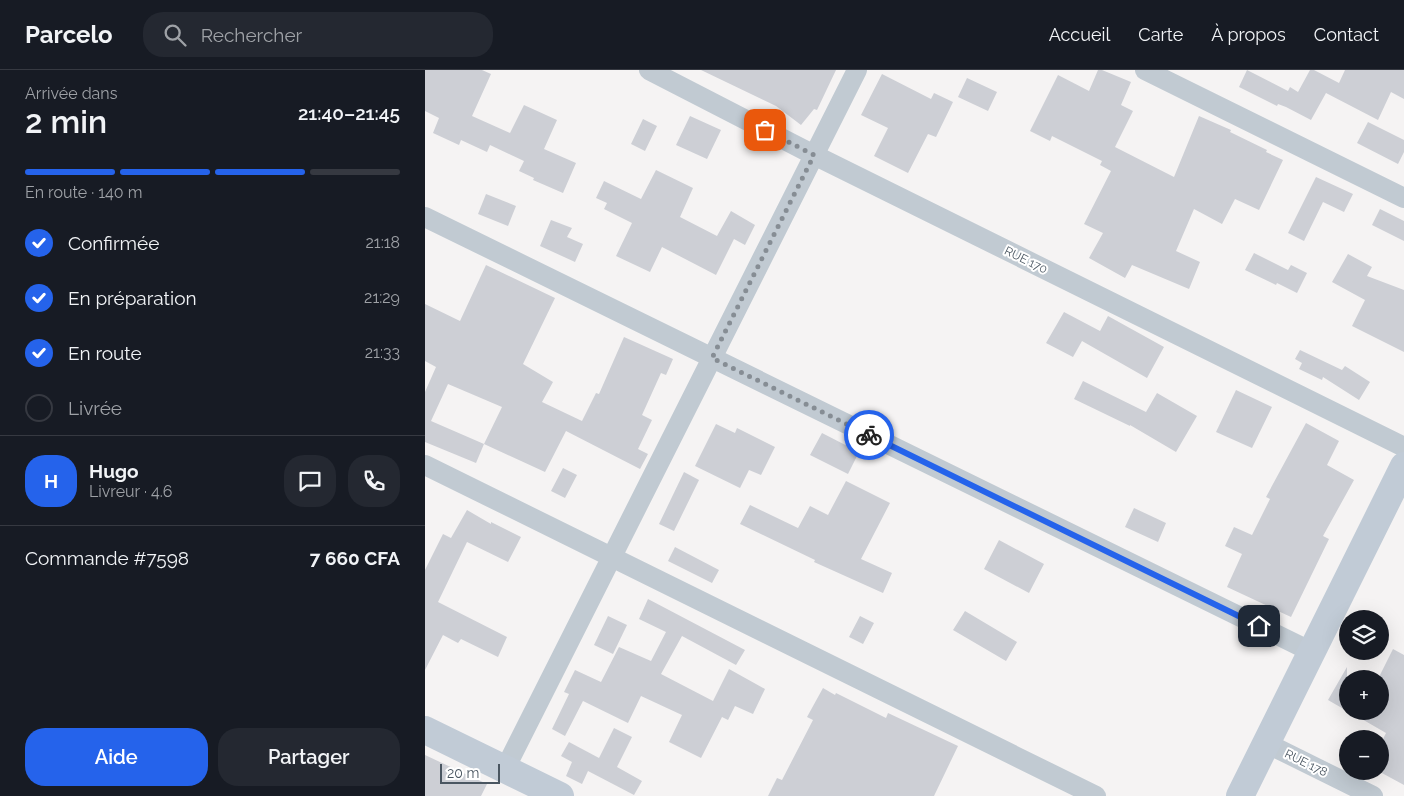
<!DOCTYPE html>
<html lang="fr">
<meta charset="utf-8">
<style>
body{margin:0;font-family:Raleway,sans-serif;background:#242831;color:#f1f3f6;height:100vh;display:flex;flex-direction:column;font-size:19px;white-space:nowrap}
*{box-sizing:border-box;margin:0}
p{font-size:16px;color:#9ea1a6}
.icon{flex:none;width:28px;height:28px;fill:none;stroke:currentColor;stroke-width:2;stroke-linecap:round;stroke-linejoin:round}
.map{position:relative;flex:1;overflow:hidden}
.details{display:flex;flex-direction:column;background:#171b24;width:425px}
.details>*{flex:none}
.tools{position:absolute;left:914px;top:540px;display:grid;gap:10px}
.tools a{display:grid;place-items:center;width:50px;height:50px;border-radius:50%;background:#171b24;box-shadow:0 5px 20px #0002;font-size:25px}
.scale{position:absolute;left:15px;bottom:12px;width:60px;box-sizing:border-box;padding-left:5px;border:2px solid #4a5661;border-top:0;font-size:14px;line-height:18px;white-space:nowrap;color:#4a5661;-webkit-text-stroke:4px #fff;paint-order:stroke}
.pin{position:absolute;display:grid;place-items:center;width:42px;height:42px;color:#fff;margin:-21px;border-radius:10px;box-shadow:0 2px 8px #0006}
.courier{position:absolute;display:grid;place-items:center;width:50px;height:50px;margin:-25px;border:4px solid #2563eb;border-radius:50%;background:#fff;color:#222;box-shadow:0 1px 6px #0007}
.summary em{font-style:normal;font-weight:600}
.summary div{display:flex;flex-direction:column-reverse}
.summary{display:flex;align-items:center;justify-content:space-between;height:85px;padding:0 25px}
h1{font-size:32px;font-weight:600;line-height:38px}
.bar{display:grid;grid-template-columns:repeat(4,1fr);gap:8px 5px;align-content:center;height:60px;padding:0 25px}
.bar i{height:6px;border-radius:4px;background:#363941}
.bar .on{background:#2563eb}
.bar p{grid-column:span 4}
.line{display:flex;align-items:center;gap:12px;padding:0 25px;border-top:1px solid #363941}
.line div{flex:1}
.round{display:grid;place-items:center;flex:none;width:52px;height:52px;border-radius:20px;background:#242831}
ol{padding:0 25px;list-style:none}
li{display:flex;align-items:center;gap:15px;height:55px}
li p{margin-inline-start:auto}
li .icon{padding:5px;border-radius:50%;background:#2563eb;color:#fff;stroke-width:4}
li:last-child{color:#9ea1a6}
li i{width:28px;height:28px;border:2px solid #363941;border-radius:50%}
.primary-button{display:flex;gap:10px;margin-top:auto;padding:10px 25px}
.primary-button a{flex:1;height:58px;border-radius:20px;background:#2563eb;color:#fff;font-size:20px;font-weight:600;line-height:58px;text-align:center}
.primary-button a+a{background:#242831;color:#f1f3f6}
header{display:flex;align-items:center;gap:30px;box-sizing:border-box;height:70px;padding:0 25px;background:#171b24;border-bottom:1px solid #363941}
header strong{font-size:24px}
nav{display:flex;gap:28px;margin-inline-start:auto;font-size:18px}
.search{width:350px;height:45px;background:#242831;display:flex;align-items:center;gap:12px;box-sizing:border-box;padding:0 18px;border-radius:20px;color:#9ea1a6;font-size:19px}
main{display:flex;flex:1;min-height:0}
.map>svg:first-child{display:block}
.building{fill:#cdcfd5;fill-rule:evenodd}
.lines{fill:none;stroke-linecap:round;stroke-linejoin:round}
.street{stroke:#c1cad2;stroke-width:20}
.secondary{stroke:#c1cbd6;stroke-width:28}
.done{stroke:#868d94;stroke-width:5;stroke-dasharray:0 9}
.route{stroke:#2563eb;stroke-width:6}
.labels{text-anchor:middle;stroke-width:4;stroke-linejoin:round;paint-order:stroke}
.street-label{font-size:12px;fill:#4a5661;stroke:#fff}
</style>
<header>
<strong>Parcelo</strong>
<div class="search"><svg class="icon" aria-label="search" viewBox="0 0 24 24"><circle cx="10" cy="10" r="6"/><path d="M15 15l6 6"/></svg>Rechercher</div>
<nav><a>Accueil</a><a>Carte</a><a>À propos</a><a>Contact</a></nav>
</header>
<main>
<section class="details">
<div class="summary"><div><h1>2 min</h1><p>Arrivée dans</p></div><em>21:40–21:45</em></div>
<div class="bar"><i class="on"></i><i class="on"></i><i class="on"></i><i></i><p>En route · 140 m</p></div>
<ol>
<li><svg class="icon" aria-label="check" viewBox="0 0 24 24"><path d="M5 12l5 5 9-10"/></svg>Confirmée<p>21:18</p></li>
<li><svg class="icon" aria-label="check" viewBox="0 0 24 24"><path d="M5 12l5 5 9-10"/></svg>En préparation<p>21:29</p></li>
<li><svg class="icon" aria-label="check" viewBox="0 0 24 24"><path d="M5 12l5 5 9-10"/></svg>En route<p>21:33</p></li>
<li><i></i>Livrée</li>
</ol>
<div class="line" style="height:90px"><b class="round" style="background:#2563eb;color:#fff">H</b><div><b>Hugo</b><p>Livreur · 4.6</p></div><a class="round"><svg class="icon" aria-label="chat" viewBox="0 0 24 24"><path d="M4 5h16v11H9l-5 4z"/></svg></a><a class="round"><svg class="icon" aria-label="phone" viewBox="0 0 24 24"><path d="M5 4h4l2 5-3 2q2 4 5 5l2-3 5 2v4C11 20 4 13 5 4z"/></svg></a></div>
<div class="line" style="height:65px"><div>Commande #7598</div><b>7 660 CFA</b></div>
<div class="primary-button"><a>Aide</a><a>Partager</a></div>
</section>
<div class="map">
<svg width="979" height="726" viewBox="0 0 979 726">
<rect width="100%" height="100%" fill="#f5f3f3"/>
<path class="building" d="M0 0H57L66 4 47 46 85 63 99 35 132 50 119 79 151 93 138 123 108 110 109 108 94 101 99 91 65 75 62 82 36 70 34 75 8 63 14 48 0 41Z
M276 0H411L392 40 389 39 376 55 351 36Z
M673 0H677L706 12 696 35 708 41 690 77 749 107 774 46 806 60 805 62 842 80 841 82 858 90 834 140 810 129 797 154 769 139 751 181 775 192 764 219 707 195 700 208 664 188 678 163 659 154 686 101 675 95 677 91 627 66 625 71 605 61 633 5 664 21Z
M822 0 863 21 865 17 873 22 885 0H889L914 13 920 0H979V29L966 22 953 50 901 23 886 50 861 37 853 34 852 36 814 17Z
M457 4 506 29 509 23 528 32 511 67 503 64 483 103 449 86 463 58 436 45Z
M542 8 572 22 563 41 533 27Z
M265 46 296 60 282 89 251 75Z
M218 49 232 56 220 81 206 74Z
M943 52 979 70V82L973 94 932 73Z
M231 100 268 118 255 147 292 166 306 141 330 155 320 175 309 169 291 205 237 177 225 202 191 186 207 153 179 139 182 133 171 128 179 111 216 129Z
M891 107 928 124 919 142 898 132 879 171 863 163Z
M61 124 91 136 83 156 53 144Z
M955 139 979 151V171L947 155Z
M126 150 147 158 142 167 158 174 150 192 115 176Z
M829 183 863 200 866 195 882 203 872 223 852 213 851 215 820 200Z
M923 184 947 197 942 206 979 220V282L927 256 940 230 907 212Z
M61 195 130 228 98 294 128 312 117 332 157 351 171 323 174 324 199 267 248 289 241 305 236 303 217 345 227 350 213 379 223 384 215 399 141 361 120 402 59 374 51 393 0 372V322L11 297 0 291V234L35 251ZM23 314 77 337 59 374 6 351Z
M639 242 675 261 683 246 739 277 722 308 657 271 648 287 621 273Z
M875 280 917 300 920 296 945 312 934 330 898 307 897 310 874 299 877 293 870 289Z
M658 311 721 342 732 323 772 346 751 382 705 355V356L649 329Z
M811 320 847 337 827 378 791 362Z
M881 353 914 371 902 395 929 410 898 466 904 469 866 547 802 517 817 484 800 476 809 457 827 465 845 429 841 427Z
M291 354 310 363 312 358 350 377 336 405 324 400 315 418 270 396Z
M397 363 434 382 423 404 385 385Z
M138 398 152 405 140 428 126 421Z
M259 402 274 410 249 461 234 454Z
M421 411 465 433 436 489 467 503 458 523 389 492 390 490 315 454 325 435 373 458 385 436 403 445Z
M709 438 741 453 733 472 700 457Z
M42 440 66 454V452L96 467 83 492 42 472 13 532 82 567 73 587 36 569 33 573 18 565 0 600V500L18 464 26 468Z
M574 470 619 494 604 523 559 499Z
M250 477 294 500 287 513 243 491Z
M223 529 320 580 311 595 257 566 236 604 288 631 304 599 340 619 328 644 310 636 303 650 297 647 276 688 244 672 257 645 216 626 203 653 158 631 140 666 127 659 144 624 139 622 150 600 176 612 194 577 226 591 241 562 214 549Z
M540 541 592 572 581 591 528 560Z
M183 546 202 555 188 584 169 575Z
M435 546 449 553 438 574 424 567Z
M968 579 979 585V715L955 702V675L961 663 923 641H955V605Z
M922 597V641L903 630Z
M398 618 410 625 411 623 461 648 463 643 533 676 509 726H343L352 708 357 710 388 650 382 647Z
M189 658 207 667 192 697 217 711 209 725 163 701 157 714 141 706 147 692 136 686 144 672 174 688Z
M0 685 62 714 56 726H0Z"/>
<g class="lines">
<path class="street" d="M224 0 389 85 979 377
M720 0 979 128
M0 147 887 582
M0 395 671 726
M841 673 948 726
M80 699 432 0"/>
<path class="secondary" d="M0 660 135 726
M815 726 979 396"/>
</g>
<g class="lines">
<path class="done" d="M340 60 389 85 287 288 444 365"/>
<path class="route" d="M444 365 834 556"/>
</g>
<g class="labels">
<g class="street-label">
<text transform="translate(601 190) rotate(26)" y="4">RUE 170</text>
<text transform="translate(881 693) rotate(26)" y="4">RUE 178</text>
</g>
</g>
</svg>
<div class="tools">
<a><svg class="icon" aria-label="layers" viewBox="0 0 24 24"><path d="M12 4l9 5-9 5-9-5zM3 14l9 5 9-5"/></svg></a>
<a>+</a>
<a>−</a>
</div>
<div class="scale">20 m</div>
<div class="pin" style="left:340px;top:60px;background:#ea580c"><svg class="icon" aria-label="bag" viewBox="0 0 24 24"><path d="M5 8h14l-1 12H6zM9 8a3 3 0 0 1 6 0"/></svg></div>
<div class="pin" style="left:834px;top:556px;background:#1f2937"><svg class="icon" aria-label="home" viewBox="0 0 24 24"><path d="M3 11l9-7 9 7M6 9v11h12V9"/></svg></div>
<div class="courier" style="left:444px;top:365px"><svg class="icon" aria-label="bike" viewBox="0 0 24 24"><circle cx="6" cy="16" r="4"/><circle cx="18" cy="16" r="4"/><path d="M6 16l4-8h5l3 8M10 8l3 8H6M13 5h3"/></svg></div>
</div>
</main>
